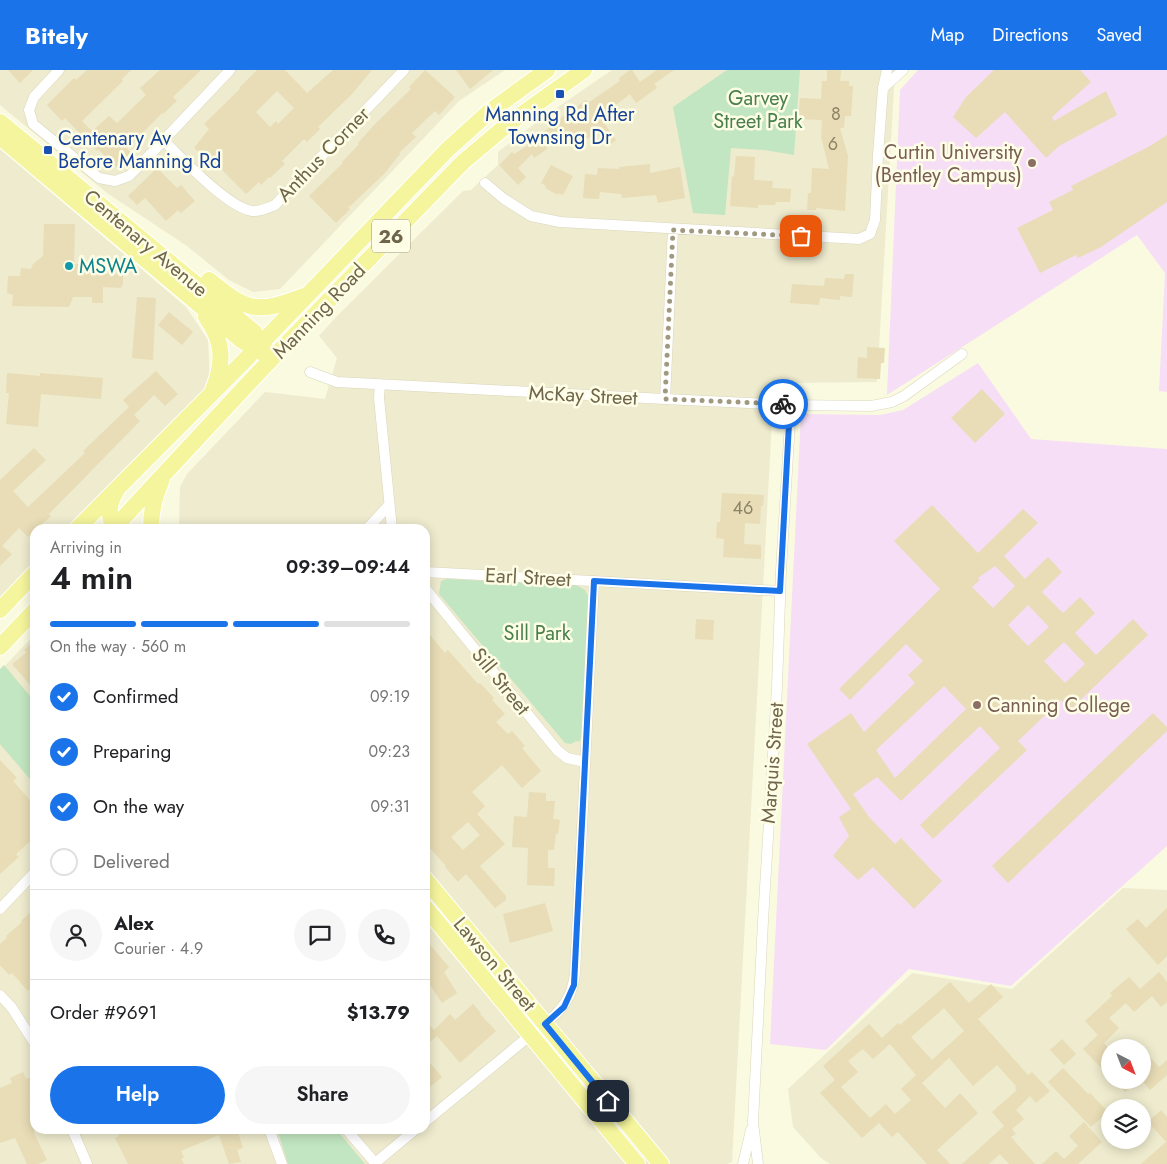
<!DOCTYPE html>
<meta charset="utf-8">
<style>
body{margin:0;font-family:Jost,sans-serif;background:#f6f6f6;color:#202124;height:100vh;display:flex;flex-direction:column;font-size:19px;white-space:nowrap}
*{box-sizing:border-box;margin:0}
p{font-size:16px;color:#757577}
.icon{flex:none;width:28px;height:28px;fill:none;stroke:currentColor;stroke-width:2;stroke-linecap:round;stroke-linejoin:round}
.map{position:relative;flex:1;overflow:hidden}
.panel{position:absolute;left:30px;top:454px;width:400px;height:610px;display:flex;flex-direction:column;background:#fff;border-radius:15px;box-shadow:0 2px 12px #0003}
.panel>*{flex:none}
.needle{width:32px;rotate:138deg}
.buttons{position:absolute;left:1101px;top:969px;display:grid;gap:10px}
.buttons a{display:grid;place-items:center;width:50px;height:50px;border-radius:50%;background:#fff;box-shadow:0 2px 12px #0003;font-size:25px}
.pin{position:absolute;display:grid;place-items:center;width:42px;height:42px;color:#fff;margin:-21px;border-radius:10px;box-shadow:0 2px 8px #0006}
.courier{position:absolute;display:grid;place-items:center;width:50px;height:50px;margin:-25px;border:4px solid #1a73e8;border-radius:50%;background:#fff;color:#222;box-shadow:0 1px 6px #0007}
.summary em{font-style:normal;font-weight:600}
.summary div{display:flex;flex-direction:column-reverse}
.summary{display:flex;align-items:center;justify-content:space-between;height:85px;padding:0 20px}
h1{font-size:32px;font-weight:600;line-height:38px}
.bar{display:grid;grid-template-columns:repeat(4,1fr);gap:8px 5px;align-content:center;height:60px;padding:0 20px}
.bar i{height:6px;border-radius:4px;background:#e0e0e0}
.bar .current{background:#1a73e8}
.bar p{grid-column:span 4}
.line{display:flex;align-items:center;gap:12px;padding:0 20px;border-top:1px solid #e0e0e0}
.line div{flex:1}
.round{display:grid;place-items:center;flex:none;width:52px;height:52px;border-radius:26px;background:#f6f6f6}
ol{padding:0 20px;list-style:none}
li{display:flex;align-items:center;gap:15px;height:55px}
li p{margin-inline-start:auto}
li .icon{padding:5px;border-radius:50%;background:#1a73e8;color:#fff;stroke-width:4}
li:last-child{color:#757577}
li i{width:28px;height:28px;border:2px solid #e0e0e0;border-radius:50%}
.button{display:flex;gap:10px;margin-top:auto;padding:10px 20px}
.button a{flex:1;height:58px;border-radius:30px;background:#1a73e8;color:#fff;font-size:20px;font-weight:600;line-height:58px;text-align:center}
.button a+a{background:#f6f6f6;color:#202124}
header{display:flex;align-items:center;gap:30px;box-sizing:border-box;height:70px;padding:0 25px;background:#1a73e8;color:#fff}
header strong{font-size:24px}
nav{display:flex;gap:28px;margin-inline-start:auto;font-size:18px}
.map>svg:first-child{display:block}
.residential{fill:#eeebce;fill-rule:evenodd}
.education{fill:#f6def6}
.green{fill:#c2e6c1}
.building{fill:#e8ddb6;fill-rule:evenodd}
.lines{fill:none;stroke-linecap:round;stroke-linejoin:round}
.street-casing{stroke:#dad6bc;stroke-width:11}
.primary-casing{stroke:#fff;stroke-width:18}
.street{stroke:#fff;stroke-width:10}
.primary{stroke:#f5f59d;stroke-width:16}
.done{stroke:#a0997f;stroke-width:5;stroke-dasharray:0 9}
.route{stroke:#1a73e8;stroke-width:6}
.transit-dot{fill:#1a4fb4;stroke:#fefde6;stroke-width:2}
.education-dot{fill:#8d6e63;stroke:#fefde6;stroke-width:2}
.culture-dot{fill:#0f9aa8;stroke:#fefde6;stroke-width:2}
.labels{text-anchor:middle;stroke-width:5;stroke-linejoin:round;paint-order:stroke}
.number-label{font-size:18px;fill:#8d8365}
.shield{fill:#fefde6;stroke:#9a9379;stroke-width:1}
.shield-label{font-size:19px;font-weight:bold;fill:#6f654a}
.park-label{font-size:20px;fill:#497f4d;stroke:#fefde6}
.transit-label{font-size:20px;fill:#164399;stroke:#fefde6}
.education-label{font-size:20px;fill:#785e54;stroke:#fefde6;text-anchor:end}
.street-label{font-size:20px;fill:#6f654a;stroke:#fefde6}
.culture-label{font-size:20px;fill:#0d838f;stroke:#fefde6;text-anchor:start}
</style>
<header>
<strong>Bitely</strong>
<nav><a>Map</a><a>Directions</a><a>Saved</a></nav>
</header>
<div class="map">
<svg width="1167" height="1094" viewBox="0 0 1167 1094">
<rect width="100%" height="100%" fill="#fafae1"/>
<path class="residential" d="M0 0H505L459 31 280 219 253 222 229 210 187 176 107 123 0 35Z
M612 0H895L877 312 774 313 732 1092 727 1094H0V601L35 564V1059H425V459H179L180 417 187 404 265 322 325 329 337 288 319 266 337 246 463 121 471 120 498 95V82L545 46Z
M0 79 186 237 208 270 210 315 68 459H35V492L0 527Z
M1123 818 1167 820V1094H830L821 1088 793 1057 788 1019 912 903 1012 919ZM1110 978H1142V1010H1110ZM1110 1038H1142V1070H1110Z"/>
<path class="education" d="M918 0H1167V322L1159 321 1165 203 1137 165 887 325 900 20Z
M978 293 1031 369 1167 379V776L1011 916 909 899 826 980 770 974 801 344 880 345 903 340Z"/>
<path class="green" d="M727 0H800L794 85 764 80 731 78 725 145 693 143 673 37Z
M447 509 576 515 585 520 589 528 581 668 579 672 576 671 571 674 565 673 439 524 441 511Z
M4 595 35 632V715L0 674V599Z
M277 1059H336L365 1094H288Z"/>
<path class="building" d="M8 0H33L20 13Z
M87 0H131L122 9 123 11 82 51 92 61 109 46 117 53 146 25 140 18 160 0H201L173 27 177 31 163 44 162 43 127 79 131 82 116 97 98 79 97 81 65 48 62 51 47 35 74 8 76 10Z
M257 0H285L307 23 333 0H372L352 24 318 57 320 59 307 72 304 69 282 91 285 94 270 108 269 107 261 115 259 112 246 124 220 98 219 99 194 78 209 59 204 54 240 19 239 18ZM277 21 294 38 278 54 276 51 270 57 256 42Z
M425 0 455 27 439 45 435 41 412 63 416 67 399 83 400 84 384 104 348 138 350 139 336 153 309 126 343 93 342 92 359 74 358 73 375 54 411 19 409 17Z
M456 0H493L470 19Z
M630 0H632L640 12 657 0H674L654 14 657 18 636 33 630 24 600 47 616 70 607 77 597 62 581 73 574 64 571 66 568 61 546 76 547 79 534 88 532 84 518 98 526 107 518 115 499 95 512 82 514 84 527 76 526 74 560 50 559 49 586 30 588 33 620 11 619 8Z
M827 0H841L840 11H849V16H853L851 46H845L844 58H840L848 86 845 141 816 138V140H807L808 123H811L812 98 829 99 821 67 822 50 798 49 800 28 821 29 822 11H827Z
M994 0H1080L1091 12 1052 47 1054 51 1106 21 1117 45 1059 76 1046 88 1005 42 976 68 953 47 966 27Z
M1167 65V132L1101 177 1078 188 1076 185 1040 203 1017 158 1053 140 1049 132 1073 120 1071 116 1150 76Z
M736 86 755 87 754 110 773 111 772 118 791 119 790 132H776L775 135H758V138L730 136 732 106 734 107Z
M650 94V103L680 97 685 128 658 133 656 125 622 128 621 124 600 122 599 129 583 128 585 104 597 105 598 98 619 99V97Z
M551 95 573 106 563 125 558 123V125L545 118 546 116 541 113Z
M157 98 177 118 181 115 195 131 181 143 178 140 166 151 145 128 137 135 128 126Z
M44 154H75L74 194H105V204H123V213L121 218 103 217V233H92V227H73L69 237 12 236 13 225 7 223 8 206H20L21 198 31 199 33 194 43 186Z
M845 204H854L852 227 840 226V230L820 228 819 235 790 233 792 214 824 216 825 208 844 209Z
M137 227 156 228 153 290 132 288Z
M169 242 193 262 182 275 158 255Z
M867 277 885 278 884 293H881L880 309 857 308 858 287 867 288Z
M156 301 178 324 165 336 154 325 134 345 140 351 49 444 51 446 28 467 19 458 2 476 12 484 0 496V410L34 378 46 390 13 421 28 437 85 383 83 381 129 337 123 330Z
M7 303 40 306V303L103 308 101 329 41 324 38 357 6 354 9 323H6Z
M982 319 1005 344 975 373 951 348Z
M722 423 764 425 763 436H761L760 454 745 453 744 474 761 475V489L723 487 724 469 716 468 717 452H720Z
M932 435 978 483 1023 439 1038 453 1004 486 1025 509 1048 487 1062 502 1042 522 1063 543 1080 527 1095 543 1075 563 1096 585 1133 549 1148 565 1070 640 1061 630 1018 671 1027 680 933 769 920 755 1000 678 980 656 901 731 877 707 853 724 869 747 895 774 901 768 942 811 914 839 873 797 858 810 833 786 849 766 839 747 851 739 807 674 851 643 864 662 915 613 908 605 923 591 906 574 850 630 839 619 940 519 894 471ZM995 496 1015 516 993 538 972 517 980 510 978 508ZM1028 535 1049 557 1028 576 1008 555ZM1064 572 1085 594 1065 613 1044 591ZM944 616 966 639 895 708 876 680Z
M696 549 714 550 713 570 695 569Z
M425 559 445 583 448 580 478 614 480 613 494 628 492 630 505 644 496 652 508 664 512 661 525 676 522 678 541 701 522 718 502 695 472 722 485 736 477 744 505 774 480 796 506 826V830L495 838 466 804 458 812 445 797 446 796 425 773ZM468 752 480 765 463 780 451 767Z
M35 569V611L30 615 12 594 27 582 24 580Z
M1153 643 1167 657V661L1008 813 992 796Z
M0 690 17 708 13 711 35 736V767L16 784 19 787 0 804Z
M529 722 546 723V731H555L553 749 560 750 558 764H556L554 780H548V798H555L554 816 527 815 528 778 512 777 514 746 527 747Z
M545 833 553 861 510 873 503 844Z
M35 838V914L28 921 12 903 9 905 0 895V874L7 868 6 866 22 852 21 851Z
M1167 838V886L1158 895 1126 859 1138 849 1146 858Z
M425 869 449 897 444 902 457 923 442 933 428 912 425 915Z
M1159 902 1167 912V932L1161 937 1152 926 1134 942 1126 933 1109 948 1119 958 1104 973 1110 980V1005L1102 996 1101 998 1083 979 1098 965 1085 951 1112 926 1110 923 1129 907 1140 919Z
M950 912 969 933 991 914 1003 927 978 949 1028 1005 1032 1002 1050 1021 1036 1033 1030 1026 1016 1040 1024 1049 1012 1059 1016 1064 1011 1067 1035 1094H1009L1000 1084 989 1094H962L1004 1056 992 1042 1017 1020 1015 1018 1016 1016 997 995 973 1016 949 988 922 1013 945 1038 960 1023 978 1043 937 1080 950 1094H927L898 1062 892 1067 879 1053 862 1068 820 1023 835 1010 823 996 869 954 882 968 898 953 900 955ZM944 938 964 961 932 990 911 967ZM890 974 916 1005 901 1019 911 1030 895 1044 886 1034 870 1048 841 1017 858 1002 848 991 863 979 873 989Z
M473 934 481 943 480 944 496 961 460 993 437 966 430 972 425 966V950L434 960 450 944 455 950Z
M1062 969 1076 984 1064 995 1050 980Z
M1148 985 1159 997 1167 990V1005L1150 1020 1142 1011V990Z
M425 987 442 1007 425 1021Z
M1063 998 1088 1024 1090 1023 1108 1042 1091 1057 1048 1012Z
M23 1002 26 1009 32 1007 35 1014V1026L29 1029 35 1044 34 1063 47 1090 38 1094H27L15 1068 0 1073V1018L12 1013 10 1008Z
M1114 1010H1139L1125 1022Z
M1161 1040 1167 1047V1094H1141L1166 1072 1148 1052Z
M1084 1052 1102 1072 1078 1094H1042L1056 1081 1064 1089 1078 1076 1069 1066Z
M117 1059H237L243 1078 237 1080 241 1092 229 1094 219 1065 181 1081 184 1087 181 1089 184 1094H128L115 1068 119 1066Z"/>
<g class="lines">
<g class="street-casing">
<path id="street" d="M59 0 34 27 29 40 33 54 99 108 115 111 129 106 144 91 230 0
M883 18 887 0
M164 71C183 89 227 137 252 141 260 142 268 138 275 135L404 0
M485 113 504 129 531 146 560 152 859 169 870 164 875 150 878 85 883 18 903 0
M310 302 337 312 665 329 791 335 871 336 892 332 904 326 962 284
M380 314 379 328 392 459
M665 329 673 159
M367 459 389 435
M425 502 780 521
M425 518 557 680 567 688 585 692
M0 839 35 802
M0 925 12 938 35 974
M425 1052 556 944C568 932 573 920 575 903L594 511
M72 1059 87 1094
M269 1059 282 1094
M346 1059 376 1094
M375 1093 416 1059
M743 1094 751 1060
M758 1094 753 1052 763 851 777 617 781 501 791 335"/>
</g>
<g class="primary-casing">
<path id="primary" d="M0 52 254 262 261 274 263 283
M0 67 241 270 257 279 266 280
M209 210C248 242 257 244 304 226
M206 247C224 272 224 293 213 320
M118 418C108 434 108 441 113 459L259 302 463 92 508 54 584 0
M77 459 247 288 447 80 489 42 547 0
M151 459C151 442 154 427 161 412
M0 540 35 503
M0 577 35 540
M425 809 661 1094
M425 837 637 1094"/>
</g>
<use href="#street" class="street"/>
<use href="#primary" class="primary"/>
</g>
<g class="lines">
<path class="done" d="M783 334 665 329 673 160 801 166"/>
<path class="route" d="M608 1031 545 954 564 937 574 915 594 511 780 521 790 335 783 334"/>
</g>
<g class="transit-dot">
<rect x="555" y="19" width="10" height="10" rx="2.5"/>
<rect x="43" y="75" width="10" height="10" rx="2.5"/>
</g>
<g class="education-dot">
<circle cx="1032" cy="93" r="5"/>
<circle cx="977" cy="635" r="5"/>
</g>
<circle class="culture-dot" cx="69" cy="196" r="5"/>
<g class="labels">
<g class="number-label">
<text x="836" y="50">8</text>
<text x="833" y="80">6</text>
<text x="743" y="444">46</text>
</g>
<rect class="shield" x="372" y="149.5" width="38" height="33" rx="4"/>
<g class="shield-label">
<text x="391" y="173">26</text>
</g>
<g class="park-label">
<text x="758" y="35">Garvey<tspan x="758" dy="23">Street Park</tspan></text>
<text x="537" y="570">Sill Park</text>
</g>
<g class="transit-label">
<text x="560" y="51">Manning Rd After<tspan x="560" dy="23">Townsing Dr</tspan></text>
<text x="58" y="75" text-anchor="start">Centenary Av<tspan x="58" dy="23">Before Manning Rd</tspan></text>
</g>
<g class="education-label">
<text x="1022" y="89">Curtin University<tspan x="1022" dy="23">(Bentley Campus)</tspan></text>
<text x="987" y="642" text-anchor="start">Canning College</text>
</g>
<g class="street-label">
<text transform="translate(323 84) rotate(-46)" y="7">Anthus Corner</text>
<text transform="translate(146 173) rotate(40)" y="7">Centenary Avenue</text>
<text transform="translate(319 241) rotate(-46)" y="7">Manning Road</text>
<text transform="translate(583 325) rotate(3)" y="7">McKay Street</text>
<text transform="translate(528 507) rotate(3)" y="7">Earl Street</text>
<text transform="translate(501 611) rotate(51)" y="7">Sill Street</text>
<text transform="translate(772 693) rotate(-86)" y="7">Marquis Street</text>
<text transform="translate(495 894) rotate(50)" y="7">Lawson Street</text>
</g>
<g class="culture-label">
<text x="79" y="203">MSWA</text>
</g>
</g>
</svg>
<div class="buttons">
<a><svg class="needle" viewBox="-14 -14 28 28"><path d="M0-13l5 13h-10z" fill="#e53935"/><path d="M0 13l5-13h-10z" fill="#757577"/></svg></a>
<a><svg class="icon" aria-label="layers" viewBox="0 0 24 24"><path d="M12 4l9 5-9 5-9-5zM3 14l9 5 9-5"/></svg></a>
</div>
<div class="pin" style="left:801px;top:166px;background:#ea580c"><svg class="icon" aria-label="bag" viewBox="0 0 24 24"><path d="M5 8h14l-1 12H6zM9 8a3 3 0 0 1 6 0"/></svg></div>
<div class="pin" style="left:608px;top:1031px;background:#1f2937"><svg class="icon" aria-label="home" viewBox="0 0 24 24"><path d="M3 11l9-7 9 7M6 9v11h12V9"/></svg></div>
<div class="courier" style="left:783px;top:334px"><svg class="icon" aria-label="bike" viewBox="0 0 24 24"><circle cx="6" cy="16" r="4"/><circle cx="18" cy="16" r="4"/><path d="M6 16l4-8h5l3 8M10 8l3 8H6M13 5h3"/></svg></div>
<section class="panel">
<div class="summary"><div><h1>4 min</h1><p>Arriving in</p></div><em>09:39–09:44</em></div>
<div class="bar"><i class="current"></i><i class="current"></i><i class="current"></i><i></i><p>On the way · 560 m</p></div>
<ol>
<li><svg class="icon" aria-label="check" viewBox="0 0 24 24"><path d="M5 12l5 5 9-10"/></svg>Confirmed<p>09:19</p></li>
<li><svg class="icon" aria-label="check" viewBox="0 0 24 24"><path d="M5 12l5 5 9-10"/></svg>Preparing<p>09:23</p></li>
<li><svg class="icon" aria-label="check" viewBox="0 0 24 24"><path d="M5 12l5 5 9-10"/></svg>On the way<p>09:31</p></li>
<li><i></i>Delivered</li>
</ol>
<div class="line" style="height:90px"><a class="round"><svg class="icon" aria-label="person" viewBox="0 0 24 24"><circle cx="12" cy="8" r="4"/><path d="M4 21q1-7 8-7t8 7"/></svg></a><div><b>Alex</b><p>Courier · 4.9</p></div><a class="round"><svg class="icon" aria-label="chat" viewBox="0 0 24 24"><path d="M4 5h16v11H9l-5 4z"/></svg></a><a class="round"><svg class="icon" aria-label="phone" viewBox="0 0 24 24"><path d="M5 4h4l2 5-3 2q2 4 5 5l2-3 5 2v4C11 20 4 13 5 4z"/></svg></a></div>
<div class="line" style="height:65px"><div>Order #9691</div><b>$13.79</b></div>
<div class="button"><a>Help</a><a>Share</a></div>
</section>
</div>
